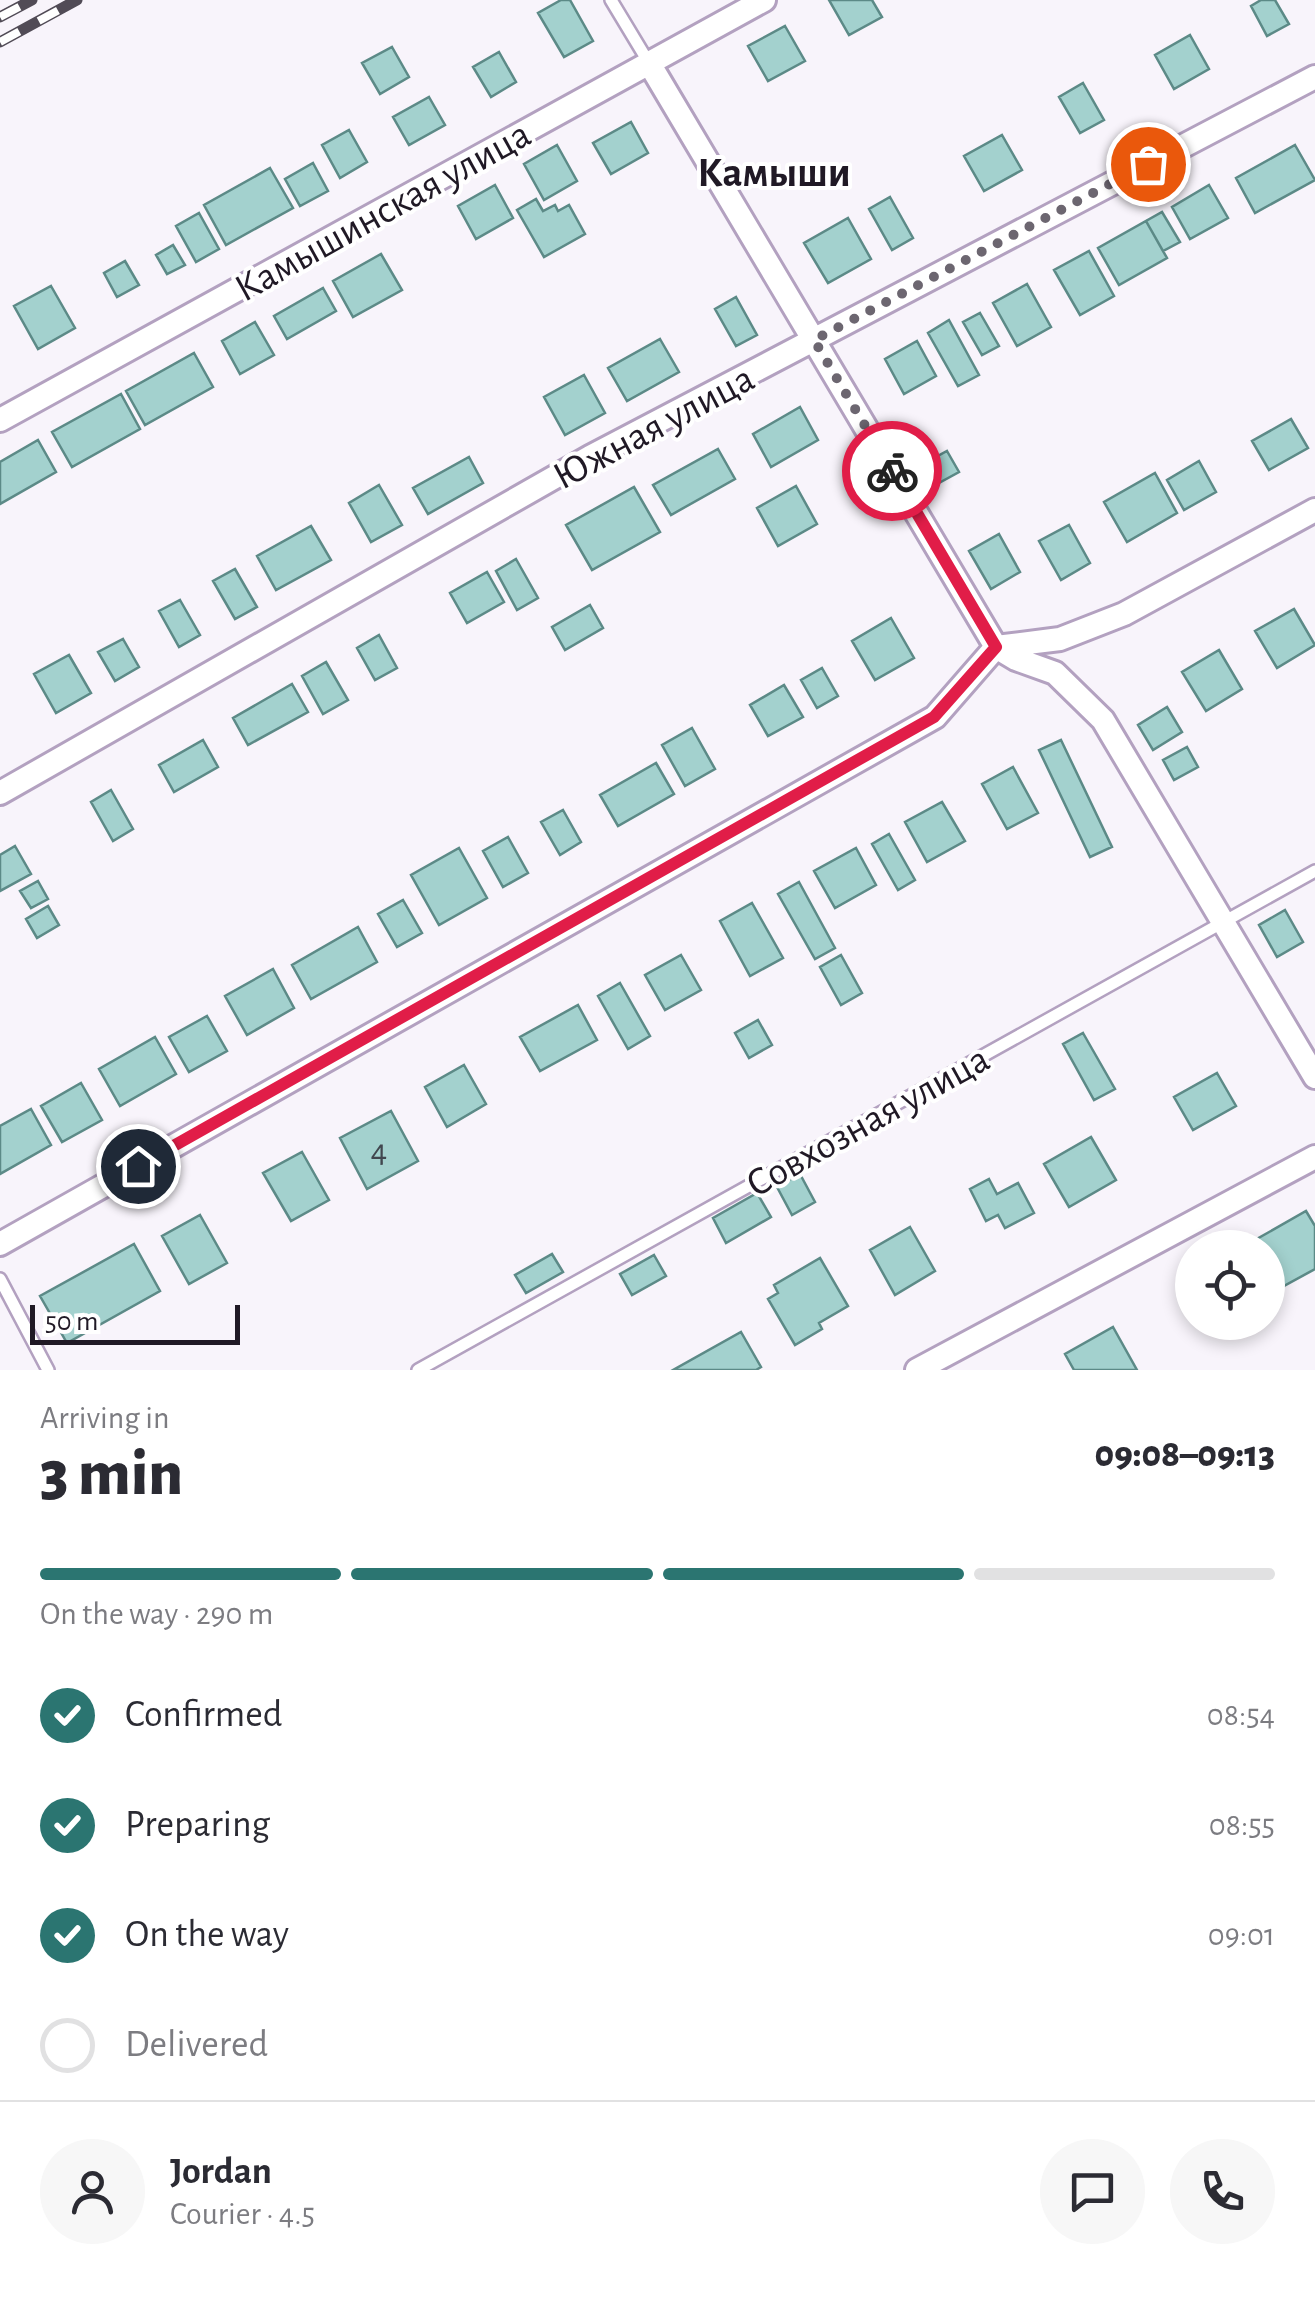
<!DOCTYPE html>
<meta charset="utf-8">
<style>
body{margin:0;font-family:"Alegreya Sans",sans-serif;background:#f7f7f7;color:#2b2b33;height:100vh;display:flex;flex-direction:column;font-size:38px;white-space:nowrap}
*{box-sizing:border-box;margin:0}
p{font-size:32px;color:#7c7c81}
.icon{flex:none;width:55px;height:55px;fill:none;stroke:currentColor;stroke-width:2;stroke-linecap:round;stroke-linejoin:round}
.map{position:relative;height:1370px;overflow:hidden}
.details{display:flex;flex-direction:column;background:#fff;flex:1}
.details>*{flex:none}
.buttons{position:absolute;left:1175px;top:1230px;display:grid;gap:20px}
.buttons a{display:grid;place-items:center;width:110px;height:110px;border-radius:50%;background:#fff;box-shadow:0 5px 15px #0003;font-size:50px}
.scale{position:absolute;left:30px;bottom:25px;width:210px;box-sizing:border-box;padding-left:10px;border:5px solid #201925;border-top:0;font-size:28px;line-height:35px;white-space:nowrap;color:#201925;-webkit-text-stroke:8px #fff;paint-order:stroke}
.pin{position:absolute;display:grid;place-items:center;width:85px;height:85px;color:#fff;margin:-42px;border:5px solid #fff;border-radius:50%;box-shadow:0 2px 10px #0007}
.courier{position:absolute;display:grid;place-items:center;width:100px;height:100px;margin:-50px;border:8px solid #e11d48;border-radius:50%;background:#fff;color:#222;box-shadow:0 2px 12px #0007}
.head em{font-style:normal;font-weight:800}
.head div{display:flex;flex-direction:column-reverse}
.head{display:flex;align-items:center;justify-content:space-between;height:170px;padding:0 40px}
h1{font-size:65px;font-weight:800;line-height:75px}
.bar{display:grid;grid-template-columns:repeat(4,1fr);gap:15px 10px;align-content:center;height:120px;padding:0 40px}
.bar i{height:12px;border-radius:8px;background:#e1e1e2}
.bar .on{background:#2b7571}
.bar p{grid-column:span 4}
.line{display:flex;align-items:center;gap:25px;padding:0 40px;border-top:2px solid #e1e1e2}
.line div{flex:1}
.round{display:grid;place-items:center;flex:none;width:105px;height:105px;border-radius:52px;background:#f7f7f7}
ol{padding:0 40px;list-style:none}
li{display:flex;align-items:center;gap:30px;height:110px}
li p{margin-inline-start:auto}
li .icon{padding:10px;border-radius:50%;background:#2b7571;color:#fff;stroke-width:4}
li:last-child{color:#7c7c81}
li i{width:55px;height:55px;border:5px solid #e1e1e2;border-radius:50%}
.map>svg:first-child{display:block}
.building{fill:#a3d1ce;stroke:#5c8a87;stroke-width:2.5}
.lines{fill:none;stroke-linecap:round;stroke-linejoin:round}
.lane-casing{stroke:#b3a1c0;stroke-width:16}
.street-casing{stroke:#b3a1c0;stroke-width:28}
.lane{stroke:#fff;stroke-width:11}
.street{stroke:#fff;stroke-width:22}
.rail-casing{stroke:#514b56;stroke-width:11}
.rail{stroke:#fff;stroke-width:8;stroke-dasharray:22;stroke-linecap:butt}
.done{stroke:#6c6670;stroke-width:10;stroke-dasharray:0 18}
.route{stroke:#e11d48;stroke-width:12}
.labels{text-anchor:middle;stroke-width:8;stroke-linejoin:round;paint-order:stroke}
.number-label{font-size:35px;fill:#41474f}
.street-label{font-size:40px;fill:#201925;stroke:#fff}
.neighbourhood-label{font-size:42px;font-weight:bold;fill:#201925;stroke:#fff}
</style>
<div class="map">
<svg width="1315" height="1370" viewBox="0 0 1315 1370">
<rect width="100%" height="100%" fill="#f8f4fb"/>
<path class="building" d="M561 0H570L593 41 564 57 538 13Z
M829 0H872L882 17 849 35Z
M1261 0H1275L1289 24 1267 36 1251 6Z
M785 26 805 61 768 81 748 46Z
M1190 35 1209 69 1174 89 1155 55Z
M392 47 409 77 380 94 362 63Z
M499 52 516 82 491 97 473 67Z
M1083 83 1104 120 1080 133 1059 97Z
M429 97 445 125 409 145 393 117Z
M631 122 648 153 611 174 593 143Z
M349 130 367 162 340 178 322 145Z
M1002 135 1022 170 984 191 964 156Z
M557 145 577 181 544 200 524 164Z
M1295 145 1315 180 1255 213 1236 178Z
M313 163 328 191 300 206 285 179Z
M270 168 293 208 226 245 204 205Z
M495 185 513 218 476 239 458 206Z
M1209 185 1228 218 1190 239 1172 207Z
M890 197 913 238 892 250 869 209Z
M536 199 543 211 555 205 558 211 569 205 585 234 544 257 517 210Z
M1162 212 1180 242 1163 251 1146 221Z
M199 213 219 249 196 262 176 226Z
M848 218 871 259 828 283 804 243Z
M1146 221 1167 258 1119 285 1098 248Z
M173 245 185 265 167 274 156 255Z
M1089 251 1114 296 1080 315 1054 270Z
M381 254 402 290 353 317 333 281Z
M125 261 139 285 117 297 104 273Z
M1027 284 1051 327 1017 346 993 303Z
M51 286 75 328 38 349 14 306Z
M323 288 336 311 287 339 274 316Z
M736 297 757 335 736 346 715 309Z
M980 313 999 346 982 355 963 322Z
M949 320 979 375 958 386 928 333Z
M255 322 274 355 240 374 222 341Z
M660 339 679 372 627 401 608 368Z
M917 341 936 376 904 394 885 359Z
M194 353 213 387 145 425 126 391Z
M584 375 605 413 565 435 544 397Z
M121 394 140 429 72 467 52 432Z
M800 407 818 440 771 467 753 434Z
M1291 419 1308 448 1269 470 1252 441Z
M38 440 56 472 0 504V462Z
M718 449 735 479 671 515 653 485Z
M947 451 959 472 926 490 914 469Z
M469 457 483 483 428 514 413 488Z
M1199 461 1216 492 1184 510 1167 480Z
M1155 473 1177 513 1127 542 1104 502Z
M379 485 402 525 371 542 349 503Z
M796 486 817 524 778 546 757 508Z
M634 487 660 532 592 570 566 525Z
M1069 525 1090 563 1061 580 1039 541Z
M311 526 331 560 276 590 257 556Z
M999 534 1020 572 991 589 969 551Z
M516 559 538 598 517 610 496 571Z
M235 569 257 607 235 619 213 581Z
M487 572 504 602 467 623 450 593Z
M180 600 200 635 179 647 159 611Z
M590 605 603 628 565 650 552 627Z
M1294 609 1315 645 1277 668 1255 631Z
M891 618 914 658 875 680 852 641Z
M379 635 397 668 375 680 357 648Z
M123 639 139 667 115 681 98 652Z
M1219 650 1242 689 1206 711 1182 672Z
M69 655 91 693 56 713 34 674Z
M326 662 348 700 323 714 302 676Z
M822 668 838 696 817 708 801 680Z
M292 684 308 712 248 745 233 718Z
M784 685 803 717 768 736 750 705Z
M1167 707 1182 732 1153 750 1138 725Z
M692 728 715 769 685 786 662 745Z
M203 740 218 767 174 792 159 765Z
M1061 740 1112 847 1090 857 1039 750Z
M1187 747 1198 767 1174 780 1163 760Z
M656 763 674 794 618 826 600 795Z
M1013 767 1038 813 1007 829 982 784Z
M111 790 133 829 113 841 91 802Z
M942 802 965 841 927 862 905 822Z
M563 810 581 842 560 855 541 822Z
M889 834 915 880 898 890 872 844Z
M508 837 528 873 503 887 483 851Z
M15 846 31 874 0 891V855Z
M459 848 487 898 439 925 411 875Z
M856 848 876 885 835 908 814 871Z
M38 881 48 899 31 908 20 891Z
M799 882 835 948 815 959 778 894Z
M403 900 422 933 397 947 378 914Z
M752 903 783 958 750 976 720 921Z
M48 906 59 925 37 938 26 919Z
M1285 910 1303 942 1277 957 1259 925Z
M358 927 377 962 311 999 292 965Z
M681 955 701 990 665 1010 645 975Z
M841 955 862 993 841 1005 820 967Z
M273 969 294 1008 247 1035 225 996Z
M620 983 650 1036 628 1049 598 996Z
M578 1005 597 1040 540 1071 520 1037Z
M207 1016 227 1051 189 1072 169 1037Z
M758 1020 772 1045 749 1058 735 1033Z
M1083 1033 1115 1089 1094 1100 1063 1044Z
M155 1037 176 1074 120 1106 99 1069Z
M464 1065 486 1104 447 1127 425 1087Z
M1217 1073 1236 1106 1193 1130 1174 1097Z
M81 1083 102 1120 62 1142 41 1106Z
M31 1109 51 1145 0 1174V1126Z
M391 1111 418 1161 367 1189 340 1138Z
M1091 1137 1116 1180 1069 1207 1044 1164Z
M302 1152 329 1200 291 1221 263 1173Z
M800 1174 815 1202 792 1215 777 1187Z
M989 1179 997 1194 1018 1183 1034 1213 1005 1228 998 1215 986 1221 970 1189Z
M757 1193 771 1217 726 1243 713 1218Z
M1306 1211 1315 1226V1269L1282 1287 1268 1262V1248H1259L1255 1240Z
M200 1215 227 1263 189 1284 162 1236Z
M910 1227 935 1271 895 1295 870 1250Z
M134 1244 160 1291 67 1343 40 1296Z
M552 1254 563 1272 526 1293 515 1275Z
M654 1255 666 1276 632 1295 620 1274Z
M820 1258 848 1306 819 1323 822 1329 795 1345 768 1299 778 1293 774 1285Z
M1113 1327 1137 1370H1074L1065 1354Z
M741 1332 761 1367 756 1370H673Z"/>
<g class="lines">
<g class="lane-casing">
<path id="lane" d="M611 0 649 63
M0 1279 48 1370
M418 1370 1315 871"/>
</g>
<g class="street-casing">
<path id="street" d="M649 63 996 647 1016 659 1055 673 1103 720 1315 1077
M0 420 764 0
M0 793 590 457 1315 77
M0 1244 935 717 996 647 1060 639 1124 614 1315 510
M917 1370 1315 1157"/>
</g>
<use href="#lane" class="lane"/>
<use href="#street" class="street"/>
<g class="rail-casing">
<path id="rail" d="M0 17 32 0
M0 42 77 0"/>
</g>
<use href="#rail" class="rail"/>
</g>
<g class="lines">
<path class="done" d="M892 471 814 340 1148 164"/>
<path class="route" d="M138 1166 934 717 996 647 892 471"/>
</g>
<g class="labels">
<g class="number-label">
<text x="379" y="1162">4</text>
</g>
<g class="street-label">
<text transform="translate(382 210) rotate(-29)" y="14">Камышинская улица</text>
<text transform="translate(653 426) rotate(-28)" y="14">Южная улица</text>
<text transform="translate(867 1120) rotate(-29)" y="14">Совхозная улица</text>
</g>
<g class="neighbourhood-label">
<text x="774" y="186">Камыши</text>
</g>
</g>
</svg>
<div class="buttons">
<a><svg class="icon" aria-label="locate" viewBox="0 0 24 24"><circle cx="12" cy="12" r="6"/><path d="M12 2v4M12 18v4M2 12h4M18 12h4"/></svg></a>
</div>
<div class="scale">50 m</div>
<div class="pin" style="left:1148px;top:164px;background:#ea580c"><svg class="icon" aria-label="bag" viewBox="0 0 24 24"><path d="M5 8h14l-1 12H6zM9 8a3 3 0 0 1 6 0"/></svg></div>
<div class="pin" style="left:138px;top:1166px;background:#1f2937"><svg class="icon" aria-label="home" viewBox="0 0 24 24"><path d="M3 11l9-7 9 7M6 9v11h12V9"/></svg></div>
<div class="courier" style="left:892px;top:471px"><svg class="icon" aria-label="bike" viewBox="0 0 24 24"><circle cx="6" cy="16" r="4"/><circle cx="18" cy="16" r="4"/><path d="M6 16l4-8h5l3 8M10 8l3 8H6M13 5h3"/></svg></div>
</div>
<section class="details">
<div class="head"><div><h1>3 min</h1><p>Arriving in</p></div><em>09:08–09:13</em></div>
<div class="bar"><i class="on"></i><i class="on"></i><i class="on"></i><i></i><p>On the way · 290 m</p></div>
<ol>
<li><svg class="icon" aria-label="check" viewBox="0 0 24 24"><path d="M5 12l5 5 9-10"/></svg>Confirmed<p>08:54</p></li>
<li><svg class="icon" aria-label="check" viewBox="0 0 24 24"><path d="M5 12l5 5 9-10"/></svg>Preparing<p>08:55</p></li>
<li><svg class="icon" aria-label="check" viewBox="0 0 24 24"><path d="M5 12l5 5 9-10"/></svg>On the way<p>09:01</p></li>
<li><i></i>Delivered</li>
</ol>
<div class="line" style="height:180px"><a class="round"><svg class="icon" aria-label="person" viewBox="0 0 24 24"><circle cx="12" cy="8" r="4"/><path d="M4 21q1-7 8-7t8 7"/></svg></a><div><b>Jordan</b><p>Courier · 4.5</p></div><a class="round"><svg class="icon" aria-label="chat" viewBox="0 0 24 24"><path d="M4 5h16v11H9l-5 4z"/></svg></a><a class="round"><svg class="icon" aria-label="phone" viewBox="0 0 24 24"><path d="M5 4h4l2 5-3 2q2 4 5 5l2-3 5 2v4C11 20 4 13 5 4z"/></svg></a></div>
</section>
